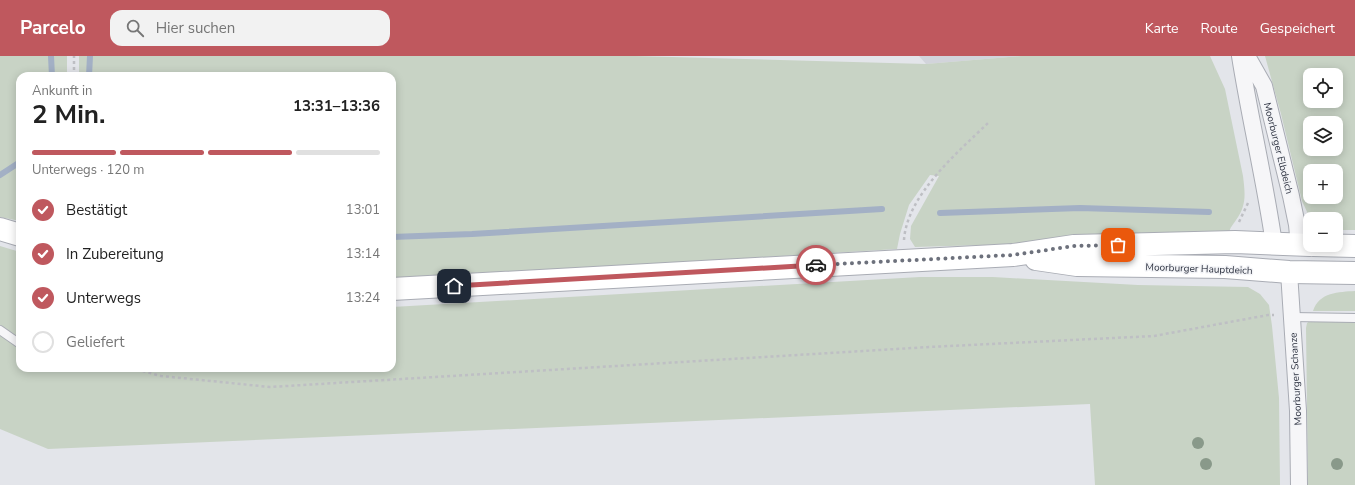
<!DOCTYPE html>
<html lang="de">
<meta charset="utf-8">
<style>
body{margin:0;font-family:"Nunito Sans",sans-serif;background:#f2f2f2;color:#222;height:100vh;display:flex;flex-direction:column;font-size:15px;white-space:nowrap}
*{box-sizing:border-box;margin:0}
p{font-size:13px;color:#767676}
.icon{flex:none;width:22px;height:22px;fill:none;stroke:currentColor;stroke-width:2;stroke-linecap:round;stroke-linejoin:round}
.map{position:relative;flex:1;overflow:hidden}
.drawer{position:absolute;left:16px;top:16px;width:380px;height:300px;display:flex;flex-direction:column;background:#fff;border-radius:12px;box-shadow:0 2px 10px #0003}
.drawer>*{flex:none}
.tools{position:absolute;left:1303px;top:12px;display:grid;gap:8px}
.tools a{display:grid;place-items:center;width:40px;height:40px;border-radius:8px;background:#fff;box-shadow:0 2px 10px #0003;font-size:20px}
.pin{position:absolute;display:grid;place-items:center;width:34px;height:34px;color:#fff;margin:-17px;border-radius:8px;box-shadow:0 2px 6px #0006}
.courier{position:absolute;display:grid;place-items:center;width:40px;height:40px;margin:-20px;border:3px solid #bf585e;border-radius:50%;background:#fff;color:#222;box-shadow:0 1px 5px #0007}
.headline em{font-style:normal;font-weight:700}
.headline div{display:flex;flex-direction:column-reverse}
.headline{display:flex;align-items:center;justify-content:space-between;height:68px;padding:0 16px}
h1{font-size:26px;font-weight:700;line-height:30px}
.bar{display:grid;grid-template-columns:repeat(4,1fr);gap:6px 4px;align-content:center;height:48px;padding:0 16px}
.bar i{height:5px;border-radius:3px;background:#e0e0e0}
.bar .current{background:#bf585e}
.bar p{grid-column:span 4}
ol{padding:0 16px;list-style:none}
li{display:flex;align-items:center;gap:12px;height:44px}
li p{margin-inline-start:auto}
li .icon{padding:4px;border-radius:50%;background:#bf585e;color:#fff;stroke-width:4}
li:last-child{color:#767676}
li i{width:22px;height:22px;border:2px solid #e0e0e0;border-radius:50%}
header{display:flex;align-items:center;gap:24px;box-sizing:border-box;height:56px;padding:0 20px;background:#bf585e;color:#fff}
header strong{font-size:19px}
nav{display:flex;gap:22px;margin-inline-start:auto;font-size:14px}
.search{width:280px;height:36px;background:#f2f2f2;display:flex;align-items:center;gap:10px;box-sizing:border-box;padding:0 14px;border-radius:12px;color:#767676;font-size:15px}
.map>svg:first-child{display:block}
.built{fill:#d2d4db}
.green{fill:#c8d3c5;fill-rule:evenodd}
.lines{fill:none;stroke-linecap:round;stroke-linejoin:round}
.stream{stroke:#a3b0c5;stroke-width:6}
.lane-casing{stroke:#a9acb4;stroke-width:10}
.street-casing{stroke:#a9acb4;stroke-width:18}
.secondary-casing{stroke:#a9acb4;stroke-width:24}
.path{stroke:#bebfc4;stroke-width:2.5;stroke-dasharray:3 3;stroke-linecap:butt}
.lane{stroke:#f6f6f8;stroke-width:8}
.street{stroke:#f6f6f8;stroke-width:16}
.secondary{stroke:#fff;stroke-width:22}
.tree{fill:#89998a}
.done{stroke:#6d717c;stroke-width:4;stroke-dasharray:0 7.2}
.route{stroke:#bf585e;stroke-width:5}
.labels{text-anchor:middle;stroke-width:3;stroke-linejoin:round;paint-order:stroke}
.street-label{font-size:10px;fill:#2d3240;stroke:#f3f4f7}
</style>
<header>
<strong>Parcelo</strong>
<div class="search"><svg class="icon" aria-label="search" viewBox="0 0 24 24"><circle cx="10" cy="10" r="6"/><path d="M15 15l6 6"/></svg>Hier suchen</div>
<nav><a>Karte</a><a>Route</a><a>Gespeichert</a></nav>
</header>
<div class="map">
<svg width="1355" height="429" viewBox="0 0 1355 429">
<rect width="100%" height="100%" fill="#e3e5ea"/>
<path class="built" d="M919 0H1021L926 8Z"/>
<path class="green" d="M0 0H67V20H20V165L0 161Z
M79 0H635L926 8 1021 0H1210L1225 33 1243 120C1245 137 1247 149 1236 164 1233 169 1230 171 1229 177L1048 187 915 191 910 183 911 170 939 120 930 119 909 149 900 178 897 193 683 206 392 222V20H79Z
M1265 0H1355V174H1336V163H1313L1308 158 1302 145 1281 58ZM1310 19H1336V45H1310ZM1310 67H1336V93H1310ZM1310 115H1336V141H1310Z
M0 190 20 196V312H392V251L920 221H993L1138 229 1248 231 1260 238 1269 249 1272 270 1279 342 1280 429H1095L1090 348 48 393 0 373Z
M1355 235V255H1313C1319 236 1339 236 1355 235Z
M1310 265H1355V429H1308L1306 272 1307 267Z"/>
<g class="lines">
<path class="stream" d="M51 0 52 20
M89 20 90 0
M0 119 20 106
M940 157 1080 152 1209 156
M392 181 472 178 882 153"/>
<g class="lane-casing">
<path id="lane" d="M1292 261 1355 262
M0 274 20 288"/>
</g>
<g class="street-casing">
<path id="street" d="M1240 0C1250 63 1265 125 1274 188
M1247 0 1264 30 1291 140 1297 169 1299 189
M1289 216 1298 355 1299 429"/>
</g>
<g class="secondary-casing">
<path id="secondary" d="M0 173 20 179
M1313 189 1355 190
M1036 203 1077 209 1225 211 1289 216 1355 217
M392 233 1013 199 1074 190 1235 186 1310 189"/>
</g>
<path class="path" d="M74 20V0
M1239 166 1248 147
M904 184C907 139 957 97 988 67
M131 312 161 320 270 331 929 291 1154 280 1268 259H1274"/>
<use href="#lane" class="lane"/>
<use href="#street" class="street"/>
<use href="#secondary" class="secondary"/>
</g>
<g class="tree">
<circle cx="1198" cy="387" r="6"/>
<circle cx="1206" cy="408" r="6"/>
<circle cx="1337" cy="408" r="6"/>
</g>
<g class="lines">
<path class="done" d="M816 209 1013 199 1074 190 1118 189"/>
<path class="route" d="M454 230 816 209"/>
</g>
<g class="labels">
<g class="street-label">
<text transform="translate(1279 92) rotate(76)" y="4">Moorburger Elbdeich</text>
<text transform="translate(1199 212) rotate(2)" y="4">Moorburger Hauptdeich</text>
<text transform="translate(1295 323) rotate(-93)" y="4">Moorburger Schanze</text>
</g>
</g>
</svg>
<div class="tools">
<a><svg class="icon" aria-label="locate" viewBox="0 0 24 24"><circle cx="12" cy="12" r="6"/><path d="M12 2v4M12 18v4M2 12h4M18 12h4"/></svg></a>
<a><svg class="icon" aria-label="layers" viewBox="0 0 24 24"><path d="M12 4l9 5-9 5-9-5zM3 14l9 5 9-5"/></svg></a>
<a>+</a>
<a>−</a>
</div>
<div class="pin" style="left:1118px;top:189px;background:#ea580c"><svg class="icon" aria-label="bag" viewBox="0 0 24 24"><path d="M5 8h14l-1 12H6zM9 8a3 3 0 0 1 6 0"/></svg></div>
<div class="pin" style="left:454px;top:230px;background:#1f2937"><svg class="icon" aria-label="home" viewBox="0 0 24 24"><path d="M3 11l9-7 9 7M6 9v11h12V9"/></svg></div>
<div class="courier" style="left:816px;top:209px"><svg class="icon" aria-label="car" viewBox="0 0 24 24"><path d="M5 17H2v-5l4-1 3-4h7l3 4 3 1v5h-3M9 17h6M6 11h13"/><circle cx="7" cy="17" r="2"/><circle cx="17" cy="17" r="2"/></svg></div>
<section class="drawer">
<div class="headline"><div><h1>2 Min.</h1><p>Ankunft in</p></div><em>13:31–13:36</em></div>
<div class="bar"><i class="current"></i><i class="current"></i><i class="current"></i><i></i><p>Unterwegs · 120 m</p></div>
<ol>
<li><svg class="icon" aria-label="check" viewBox="0 0 24 24"><path d="M5 12l5 5 9-10"/></svg>Bestätigt<p>13:01</p></li>
<li><svg class="icon" aria-label="check" viewBox="0 0 24 24"><path d="M5 12l5 5 9-10"/></svg>In Zubereitung<p>13:14</p></li>
<li><svg class="icon" aria-label="check" viewBox="0 0 24 24"><path d="M5 12l5 5 9-10"/></svg>Unterwegs<p>13:24</p></li>
<li><i></i>Geliefert</li>
</ol>
</section>
</div>
